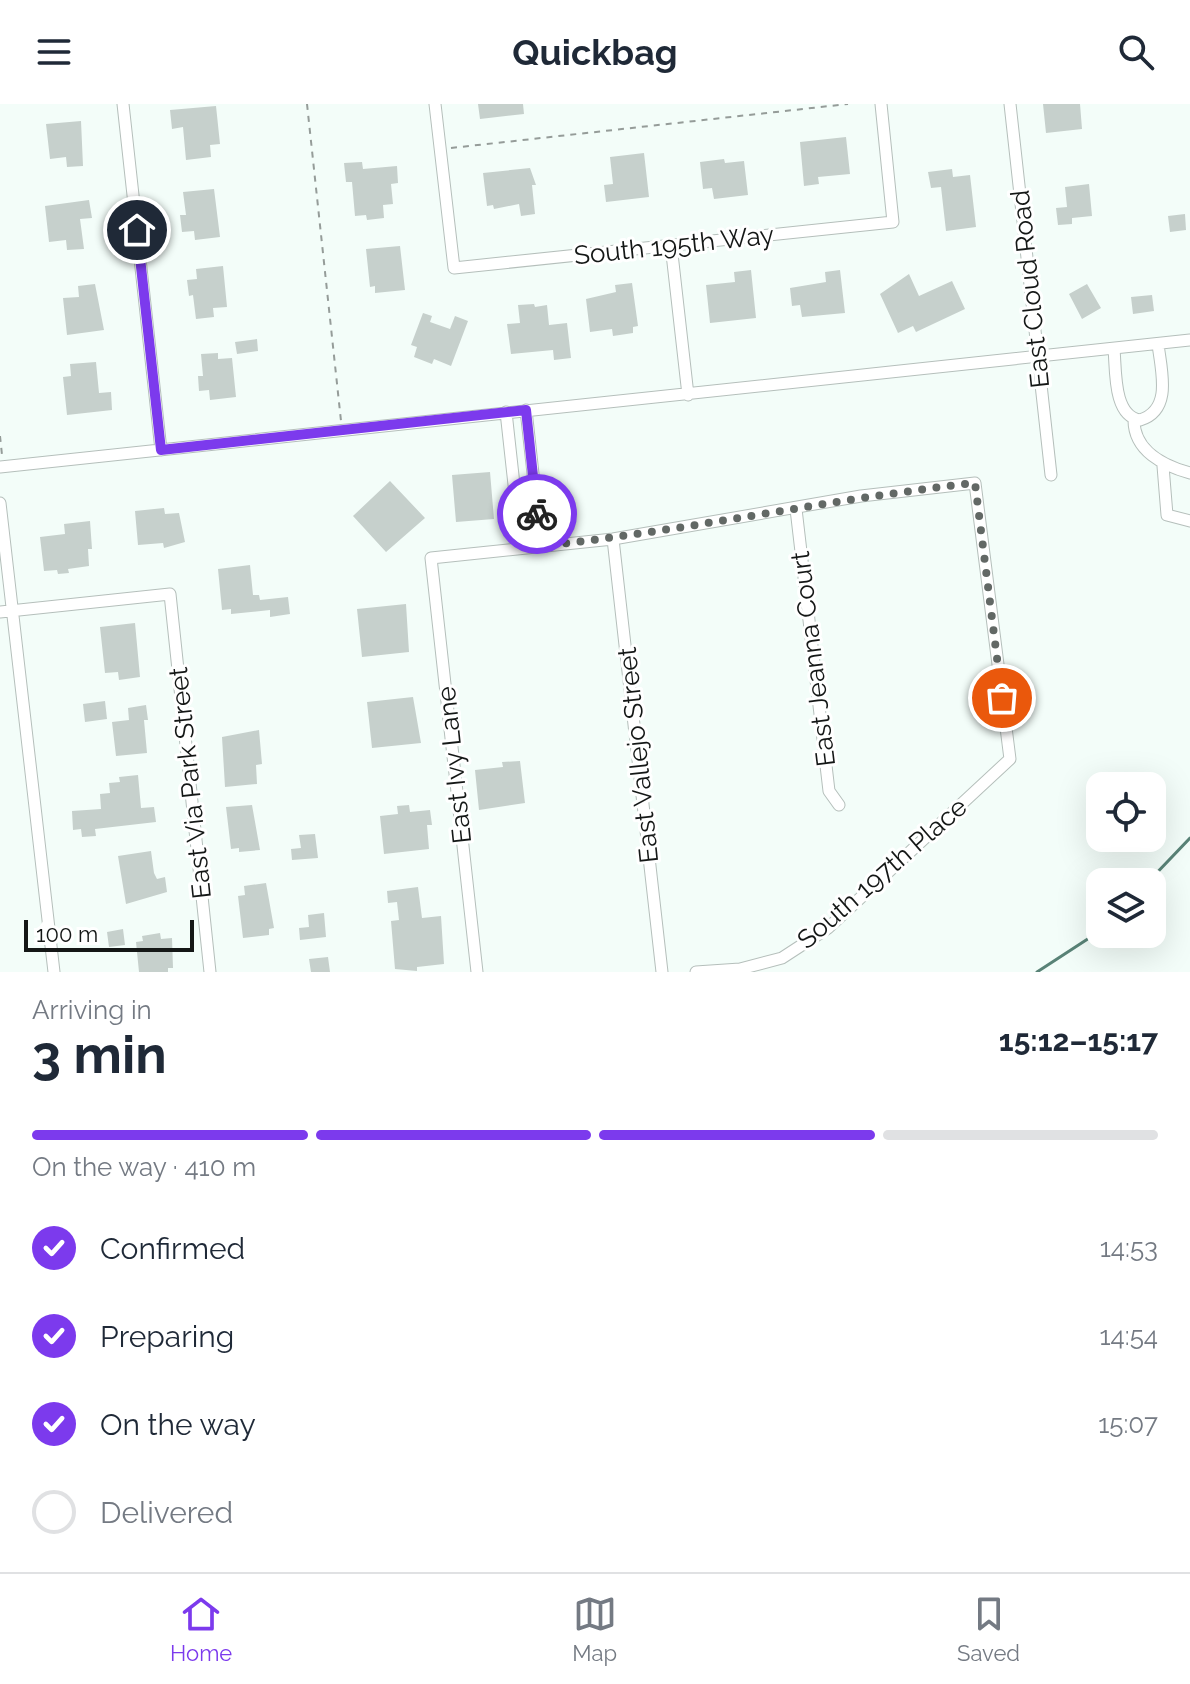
<!DOCTYPE html>
<meta charset="utf-8">
<style>
body{margin:0;font-family:Raleway,sans-serif;background:#f2f2f3;color:#1f2937;height:100vh;display:flex;flex-direction:column;font-size:30px;white-space:nowrap}
*{box-sizing:border-box;margin:0}
p{font-size:26px;color:#747a83}
.icon{flex:none;width:44px;height:44px;fill:none;stroke:currentColor;stroke-width:2;stroke-linecap:round;stroke-linejoin:round}
.map{position:relative;height:868px;overflow:hidden}
.details{display:flex;flex-direction:column;background:#fff;flex:1}
.details>*{flex:none}
.fabs{position:absolute;left:1086px;top:668px;display:grid;gap:16px}
.fabs a{display:grid;place-items:center;width:80px;height:80px;border-radius:16px;background:#fff;box-shadow:0 8px 32px #0002;font-size:40px}
.scale{position:absolute;left:24px;bottom:20px;width:170px;box-sizing:border-box;padding-left:8px;border:4px solid #141716;border-top:0;font-size:22px;line-height:28px;white-space:nowrap;color:#141716;-webkit-text-stroke:6px #fff;paint-order:stroke}
.pin{position:absolute;display:grid;place-items:center;width:68px;height:68px;color:#fff;margin:-34px;border:4px solid #fff;border-radius:50%;box-shadow:0 2px 8px #0007}
.courier{position:absolute;display:grid;place-items:center;width:80px;height:80px;margin:-40px;border:6px solid #7c3aed;border-radius:50%;background:#fff;color:#222;box-shadow:0 2px 10px #0007}
.summary em{font-style:normal;font-weight:700}
.summary div{display:flex;flex-direction:column-reverse}
.summary{display:flex;align-items:center;justify-content:space-between;height:136px;padding:0 32px}
h1{font-size:52px;font-weight:700;line-height:60px}
.bar{display:grid;grid-template-columns:repeat(4,1fr);gap:12px 8px;align-content:center;height:96px;padding:0 32px}
.bar i{height:10px;border-radius:6px;background:#e0e1e3}
.bar .active{background:#7c3aed}
.bar p{grid-column:span 4}
ol{padding:0 32px;list-style:none}
li{display:flex;align-items:center;gap:24px;height:88px}
li p{margin-inline-start:auto}
li .icon{padding:8px;border-radius:50%;background:#7c3aed;color:#fff;stroke-width:4}
li:last-child{color:#747a83}
li i{width:44px;height:44px;border:4px solid #e0e1e3;border-radius:50%}
header{display:flex;justify-content:space-between;align-items:center;height:104px;padding:0 32px;background:#fff;font-size:36px;font-weight:700}
.dock{display:flex;justify-content:space-around;align-items:center;height:112px;border-top:2px solid #e0e1e3;background:#fff;font-size:22px;color:#747a83}
.dock a{display:grid;justify-items:center;gap:4px}
.dock .active{color:#7c3aed}
.map>svg:first-child{display:block}
.lines{fill:none;stroke-linecap:round;stroke-linejoin:round}
.stream{stroke:#598377;stroke-width:3}
.building{fill:#c6d0cc}
.minor-casing{stroke:#b5bfbb;stroke-width:13}
.path{stroke:#959c99;stroke-width:2;stroke-dasharray:6 6;stroke-linecap:butt}
.minor{stroke:#fff;stroke-width:11}
.done{stroke:#626865;stroke-width:8;stroke-dasharray:0 14.4}
.route{stroke:#7c3aed;stroke-width:10}
.labels{text-anchor:middle;stroke-width:6;stroke-linejoin:round;paint-order:stroke}
.street-label{font-size:26px;fill:#141716;stroke:#fff}
</style>
<header><svg class="icon" aria-label="menu" viewBox="0 0 24 24"><path d="M4 6h16M4 12h16M4 18h16"/></svg>Quickbag<svg class="icon" aria-label="search" viewBox="0 0 24 24"><circle cx="10" cy="10" r="6"/><path d="M15 15l6 6"/></svg></header>
<div class="map">
<svg width="1190" height="868" viewBox="0 0 1190 868">
<rect width="100%" height="100%" fill="#f3fdf9"/>
<g class="lines">
<path class="stream" d="M1148 778 1190 734
M1037 868 1100 827"/>
</g>
<path class="building" d="M478 0H523L524 10 480 15Z
M1043 0H1080L1082 25 1046 29Z
M216 2 220 40 210 41 211 53 186 56 183 23 172 25 170 6Z
M81 17 83 62 67 63 66 53 50 55 46 20Z
M846 33 850 70 818 73 819 80 804 82 800 38Z
M644 49 649 93 606 98 604 81 613 80 610 53Z
M724 55 725 59 744 57 748 91 714 95 712 84 703 85 700 58Z
M362 58 363 65 397 62 398 79 391 80 393 100 383 101 384 114 367 116 366 111 355 112 352 78H346L344 59Z
M530 64 536 81H532L535 110 521 112 519 100 494 105 493 101 487 102 483 69Z
M952 65 953 73 970 71 976 123 946 127 941 83 931 84 928 68Z
M1089 80 1092 112 1072 114V120L1058 121 1056 104 1067 103 1065 83Z
M214 85 220 133 195 136 194 127 182 128 180 111H186L183 88Z
M89 96 92 114 80 115 84 145 67 146 66 136 49 138 45 102Z
M1185 110 1186 126 1170 128 1168 112Z
M400 142 405 186 375 189V182L370 183 366 145Z
M223 162 227 203 213 204 214 213 196 215 193 191 189 192 187 176 197 175 196 165Z
M751 166 756 214 710 219 706 181 735 178 734 168Z
M840 166 845 209 802 213 800 201 792 202 790 184 826 178 825 168Z
M909 170 919 192 952 177 965 205 916 228 913 222 898 229 880 190Z
M632 179 638 222 633 223V229L613 232 612 225 590 228 586 195 616 188 615 181Z
M95 180 104 226 67 231 63 194 79 193 78 182Z
M1087 180 1101 204 1082 215 1069 190Z
M1152 191 1154 207 1133 210 1131 193Z
M534 200 535 203 547 201 549 221 567 219 571 254 554 256 553 246 511 250 507 220 520 219 518 201Z
M423 209 432 212 430 218 450 225 455 212 468 217 451 262 434 255 432 260 414 253 417 243 411 241Z
M257 235 258 247 237 250 235 238Z
M218 249V255L232 254 236 293 210 296 209 286 199 287 198 272H203L201 250Z
M96 258 99 289 111 288 112 306 67 311 63 273 71 272 70 260Z
M490 368 494 415 456 418 452 371Z
M390 377 425 414 386 448 353 412Z
M164 404 165 410 179 409 185 438 164 444 163 439 138 441 135 407Z
M90 417 92 445H88L89 462 68 465 69 469 58 470 57 466 44 467 40 433 65 430 64 420Z
M250 461 253 491H259L260 496 288 493 290 510 270 513V506L231 510V505L222 506 218 465Z
M406 500 409 548 362 553 357 505Z
M135 519 140 573 119 576 118 568 105 569 100 523Z
M413 593 421 639 372 644 367 598Z
M105 597 107 615 85 618 83 600Z
M146 601 148 616H144L147 649 116 652 112 618 129 616 128 604Z
M259 626 262 660 256 661 257 680 225 683 222 633Z
M520 657 525 699 479 706 475 666 503 663 502 658Z
M138 671 141 704 154 703 156 718 95 725 96 732 82 733 81 725 73 726 72 707 101 705 100 690 110 689 109 679 120 678 119 673Z
M252 701 260 746 239 748V744L231 745 226 703Z
M409 701 410 708 430 706 432 721H427L429 745 384 750 380 712 398 710 397 702Z
M315 730 318 754 292 756 291 745 301 744 299 731Z
M151 747 154 769 157 775 165 773 167 788 126 800 118 752Z
M266 779 274 824 269 825V831L243 834 238 792 245 791 244 782Z
M418 783 422 814 441 812 444 860 417 863V867L395 865 391 817 399 816 397 798 388 799 387 787Z
M324 809 326 833 300 836 299 824 309 823 308 811Z
M123 825 125 841 109 843 107 828Z
M160 829 161 835 172 834 173 864H168V868H139L136 838 143 837 142 832Z
M328 853 330 868H311L309 855Z"/>
<g class="lines">
<g class="minor-casing">
<path id="minor" d="M123 0 161 346
M435 0 454 164 893 118 881 0
M1010 0 1051 371
M671 141 688 291
M1114 245C1116 266 1113 312 1140 316 1173 306 1161 266 1158 240
M526 306 541 442
M506 308 521 444
M1134 316C1134 347 1164 362 1190 369
M1163 362 1167 411 1190 417
M0 363 1190 236
M0 399 54 868
M796 405 829 687 839 701
M613 435 662 868
M0 508 170 490 210 868
M477 868 431 454 613 435 861 392 975 379 1010 655 828 824 782 854 740 865 696 868"/>
</g>
<path class="path" d="M307 0 341 317
M451 44 848 0
M0 332 2 351"/>
<use href="#minor" class="minor"/>
</g>
<g class="lines">
<path class="done" d="M537 410 541 442C686 427 829 395 975 379L1002 594"/>
<path class="route" d="M137 126 161 346 526 306 537 410"/>
</g>
<g class="labels">
<g class="street-label">
<text transform="translate(674 141) rotate(-6)" y="9">South 195th Way</text>
<text transform="translate(1030 185) rotate(-96)" y="9">East Cloud Road</text>
<text transform="translate(813 555) rotate(-97)" y="9">East Jeanna Court</text>
<text transform="translate(638 651) rotate(-96)" y="9">East Vallejo Street</text>
<text transform="translate(454 661) rotate(-96)" y="9">East Ivy Lane</text>
<text transform="translate(190 679) rotate(-96)" y="9">East Via Park Street</text>
<text transform="translate(882 769) rotate(-41)" y="9">South 197th Place</text>
</g>
</g>
</svg>
<div class="fabs">
<a><svg class="icon" aria-label="locate" viewBox="0 0 24 24"><circle cx="12" cy="12" r="6"/><path d="M12 2v4M12 18v4M2 12h4M18 12h4"/></svg></a>
<a><svg class="icon" aria-label="layers" viewBox="0 0 24 24"><path d="M12 4l9 5-9 5-9-5zM3 14l9 5 9-5"/></svg></a>
</div>
<div class="scale">100 m</div>
<div class="pin" style="left:1002px;top:594px;background:#ea580c"><svg class="icon" aria-label="bag" viewBox="0 0 24 24"><path d="M5 8h14l-1 12H6zM9 8a3 3 0 0 1 6 0"/></svg></div>
<div class="pin" style="left:137px;top:126px;background:#1f2937"><svg class="icon" aria-label="home" viewBox="0 0 24 24"><path d="M3 11l9-7 9 7M6 9v11h12V9"/></svg></div>
<div class="courier" style="left:537px;top:410px"><svg class="icon" aria-label="bike" viewBox="0 0 24 24"><circle cx="6" cy="16" r="4"/><circle cx="18" cy="16" r="4"/><path d="M6 16l4-8h5l3 8M10 8l3 8H6M13 5h3"/></svg></div>
</div>
<section class="details">
<div class="summary"><div><h1>3 min</h1><p>Arriving in</p></div><em>15:12–15:17</em></div>
<div class="bar"><i class="active"></i><i class="active"></i><i class="active"></i><i></i><p>On the way · 410 m</p></div>
<ol>
<li><svg class="icon" aria-label="check" viewBox="0 0 24 24"><path d="M5 12l5 5 9-10"/></svg>Confirmed<p>14:53</p></li>
<li><svg class="icon" aria-label="check" viewBox="0 0 24 24"><path d="M5 12l5 5 9-10"/></svg>Preparing<p>14:54</p></li>
<li><svg class="icon" aria-label="check" viewBox="0 0 24 24"><path d="M5 12l5 5 9-10"/></svg>On the way<p>15:07</p></li>
<li><i></i>Delivered</li>
</ol>
</section>
<nav class="dock">
<a class="active"><svg class="icon" aria-label="home" viewBox="0 0 24 24"><path d="M3 11l9-7 9 7M6 9v11h12V9"/></svg>Home</a>
<a><svg class="icon" aria-label="map" viewBox="0 0 24 24"><path d="M3 6l6-2 6 2 6-2v14l-6 2-6-2-6 2zM9 4v14M15 6v14"/></svg>Map</a>
<a><svg class="icon" aria-label="saved" viewBox="0 0 24 24"><path d="M7 4h10v16l-5-4-5 4z"/></svg>Saved</a>
</nav>
